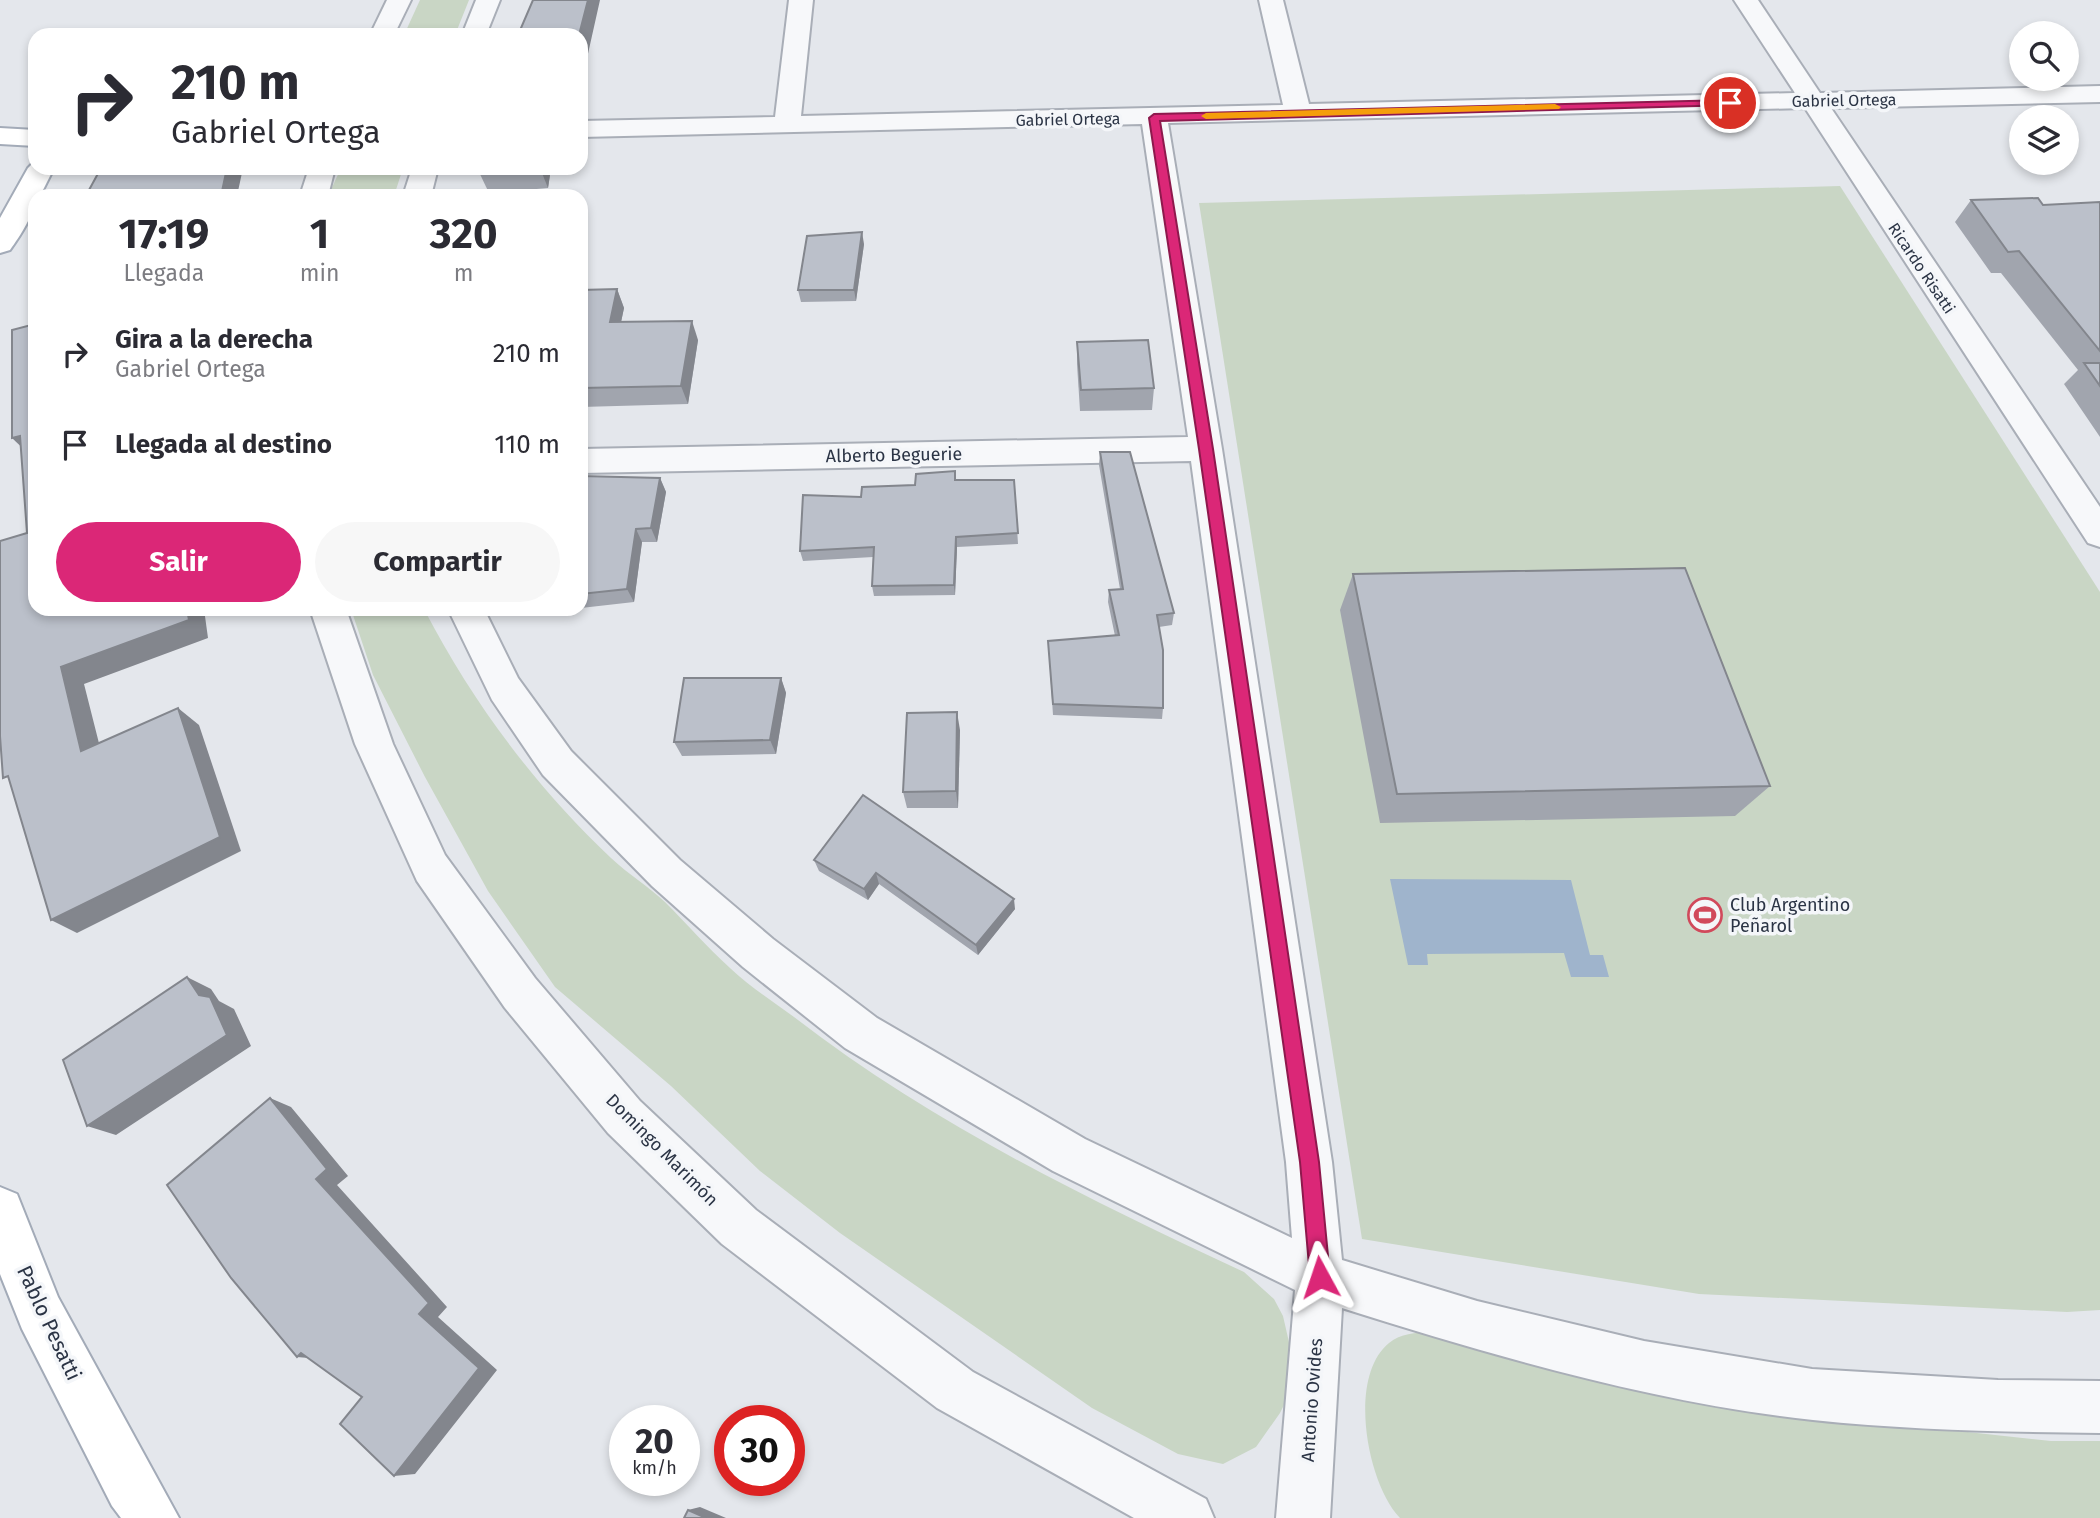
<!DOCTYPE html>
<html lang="es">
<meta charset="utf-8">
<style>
body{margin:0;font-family:"Fira Sans",sans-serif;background:#f7f7f7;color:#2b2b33;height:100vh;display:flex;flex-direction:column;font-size:26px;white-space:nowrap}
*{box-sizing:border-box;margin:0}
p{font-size:23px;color:#7c7c81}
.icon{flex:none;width:38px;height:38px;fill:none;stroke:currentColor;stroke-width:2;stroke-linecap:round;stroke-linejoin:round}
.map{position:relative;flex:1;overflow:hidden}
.sheet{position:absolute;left:28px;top:189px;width:560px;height:427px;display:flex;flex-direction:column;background:#fff;border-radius:21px;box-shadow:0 4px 10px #0003}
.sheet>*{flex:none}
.hud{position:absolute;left:28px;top:28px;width:560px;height:147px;border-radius:21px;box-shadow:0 4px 10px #0003;background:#fff;color:#2b2b33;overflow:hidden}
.fabs{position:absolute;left:2009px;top:21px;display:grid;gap:14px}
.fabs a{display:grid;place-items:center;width:70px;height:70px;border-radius:50%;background:#fff;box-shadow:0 4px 10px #0003;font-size:35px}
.speed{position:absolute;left:609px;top:1405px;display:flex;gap:14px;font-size:35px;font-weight:700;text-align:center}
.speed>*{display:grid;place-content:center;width:91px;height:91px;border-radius:50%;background:#fff;box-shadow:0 4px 10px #0003;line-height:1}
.speed small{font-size:18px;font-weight:400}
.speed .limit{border:10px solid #d22;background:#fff;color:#111}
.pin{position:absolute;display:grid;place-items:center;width:60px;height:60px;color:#fff;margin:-30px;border:4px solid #fff;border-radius:50%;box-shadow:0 2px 7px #0007}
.me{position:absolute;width:77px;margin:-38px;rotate:355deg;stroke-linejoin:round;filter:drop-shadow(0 0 5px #0008)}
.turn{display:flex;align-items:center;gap:24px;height:147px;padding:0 28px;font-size:32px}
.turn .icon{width:91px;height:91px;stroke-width:2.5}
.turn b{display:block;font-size:49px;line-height:60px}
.eta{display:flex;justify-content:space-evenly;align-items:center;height:119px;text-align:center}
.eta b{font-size:42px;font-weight:700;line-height:49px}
.action{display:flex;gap:14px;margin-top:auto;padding:14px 28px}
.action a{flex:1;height:80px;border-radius:42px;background:#db2777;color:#fff;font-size:28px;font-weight:700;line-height:80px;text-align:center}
.action a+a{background:#f7f7f7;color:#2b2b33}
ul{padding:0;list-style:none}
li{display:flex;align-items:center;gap:21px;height:91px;padding:0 28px}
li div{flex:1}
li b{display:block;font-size:26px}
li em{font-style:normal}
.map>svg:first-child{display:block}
.green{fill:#c9d6c5}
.water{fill:#9fb4cc}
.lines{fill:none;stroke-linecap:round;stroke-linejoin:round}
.minor-casing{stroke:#a9aeb7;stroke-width:4}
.major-casing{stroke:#a3abb8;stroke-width:4}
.minor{fill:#f7f8fa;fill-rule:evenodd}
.major{fill:#fff;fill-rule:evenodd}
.wall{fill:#a1a5ae}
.shaded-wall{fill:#83868d}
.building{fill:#bbc0ca;stroke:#83868d;stroke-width:2}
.route{fill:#db2777;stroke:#8e194d;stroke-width:2}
.slow{fill:#f59e0b}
.labels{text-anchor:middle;stroke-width:7;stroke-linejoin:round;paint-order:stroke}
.far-street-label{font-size:16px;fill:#2b3445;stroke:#f4f6f9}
.street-label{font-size:18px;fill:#2b3445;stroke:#f4f6f9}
.poi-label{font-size:18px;fill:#2b3445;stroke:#f4f6f9;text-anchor:start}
.near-street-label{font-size:21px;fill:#2b3445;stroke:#f4f6f9}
</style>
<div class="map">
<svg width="2100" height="1518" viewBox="0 0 2100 1518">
<rect width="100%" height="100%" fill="#e4e7ec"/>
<!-- green -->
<g class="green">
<polygon points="420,0 469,0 455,35 404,35"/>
<polygon points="341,168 403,168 394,196 328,196"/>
<polygon points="1840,186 2100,592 2100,1310 2067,1312 1699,1294 1362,1239 1199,203"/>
<path d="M351,609H424C473,703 534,785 611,858C628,874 648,886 665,902C687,924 707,947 730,968C749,986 772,1001 794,1017C931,1123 1087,1199 1244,1272L1274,1299L1283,1316L1291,1351L1293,1387L1280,1413L1256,1447L1223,1464L1178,1454L1092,1408L840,1233L760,1171L671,1086L555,987L488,891L425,777L373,675Z"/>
<path d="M1430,1332L1885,1423L2051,1441H2100V1518H1400C1367,1484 1347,1377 1389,1343C1401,1333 1415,1333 1430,1332Z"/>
</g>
<!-- water -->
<polygon class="water" points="1390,879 1571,880 1590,955 1603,955 1609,977 1571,977 1564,953 1427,954 1428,965 1408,965"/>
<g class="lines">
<!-- minor casing -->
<g class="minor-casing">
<g id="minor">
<polygon points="387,0 411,0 394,35 370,35"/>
<polygon points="476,0 500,0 486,35 462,35"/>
<path d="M789,0H813L801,116L1283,105L1259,0H1283L1309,104L1795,93L1734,0H1758L1820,93L2100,86V102L1831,108L2100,507V547L2088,543L1805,108L1168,123L1222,449L1332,1162L1342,1260L1477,1301L1644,1341L1812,1369L1998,1380L2100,1381V1433C2005,1432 1908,1430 1813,1420C1655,1403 1494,1356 1342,1308L1330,1518H1276L1295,1290L1053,1171L845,1048L743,967L652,886L543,775L492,700L448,609H484L518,678L571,751L680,860L773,939L877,1018L1085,1139L1292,1238L1286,1162L1191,461L581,473V449L1188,437L1142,124L581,137V121L775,117Z"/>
<polygon points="309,168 335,168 328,196 300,196"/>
<polygon points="412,168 438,168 431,196 403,196"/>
<polygon points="310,609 346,609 393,744 445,855 535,978 640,1101 756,1210 973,1372 1206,1499 1214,1518 1134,1518 937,1408 722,1244 608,1133 505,1008 417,881 355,744"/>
</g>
</g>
<!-- major casing -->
<g class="major-casing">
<g id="major">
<polygon points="0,128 35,130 35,146 0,144"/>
<path d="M35,161V168H54L40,196H35C35,214 20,236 10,250L0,253V218L28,168Z"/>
<polygon points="0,1187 17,1194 58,1297 179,1518 121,1518 112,1506 22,1329 0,1274"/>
</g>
</g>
<!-- minor -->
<use href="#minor" class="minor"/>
<!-- major -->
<use href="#major" class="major"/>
</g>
<!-- wall -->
<g class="wall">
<polygon points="479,168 551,168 548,188 489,193 478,170"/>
<polygon points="1971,200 2043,205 2100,202 2100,437 2064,384 2078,370 2001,273 1991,273 1955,222"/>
<polygon points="864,244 856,301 801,302 798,290"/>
<polygon points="617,289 624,308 621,322 698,340 688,404 581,407 581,290"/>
<polygon points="1077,342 1154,388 1152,410 1080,411 1077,364"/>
<polygon points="1100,452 1174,613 1172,625 1159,627 1163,708 1162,719 1053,715 1048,641 1115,636 1108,602 1109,590 1120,589 1099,465"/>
<polygon points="581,476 660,478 666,492 657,542 642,542 634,602 581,608"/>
<polygon points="956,480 1014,480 1018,544 957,547 955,595 874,596 872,586 873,557 803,561 800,551 861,497 915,485"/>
<polygon points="1353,574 1770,786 1735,816 1380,823 1340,610"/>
<polygon points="547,609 573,609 549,612"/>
<polygon points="781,678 786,693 776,754 682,756 674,742"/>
<polygon points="960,730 958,808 907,808 903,792"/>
<polygon points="863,795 1015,909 978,955 879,884 868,900 819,871 814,860"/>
</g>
<!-- shaded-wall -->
<g class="shaded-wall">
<polygon points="588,0 600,0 581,85 581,35 579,35"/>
<polygon points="227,168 243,168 237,196 221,196"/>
<polygon points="540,168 551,168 548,188"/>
<polygon points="862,232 864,244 856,301 854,290"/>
<polygon points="617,289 624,308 617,341 610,322"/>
<polygon points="692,321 698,340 688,404 681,386"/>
<polygon points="20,436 33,458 12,438"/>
<polygon points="660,478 666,492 657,542 651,528"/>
<polygon points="636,529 642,542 634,602 627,589"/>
<polygon points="956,537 957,547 955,595 954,585"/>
<polygon points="187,609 204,609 208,638 84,684 105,767 81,751 61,667"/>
<polygon points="781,678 786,693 776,754 770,740"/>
<polygon points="178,708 199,725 241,851 77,933 51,920"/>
<polygon points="957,712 960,730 958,808 956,791"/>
<polygon points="876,873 879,884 868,900 864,889"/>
<polygon points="1014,899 1015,909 978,955 976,945"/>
<polygon points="187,977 211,989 219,1001 234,1009 251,1046 116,1135 87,1126"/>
<polygon points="270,1098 291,1107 348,1176 337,1185 447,1307 438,1317 497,1370 415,1474 394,1476 419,1314 316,1179"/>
<polygon points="301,1353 320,1359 297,1357"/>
<polygon points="700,1507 726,1518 706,1518 688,1510"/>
</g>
<!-- building -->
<g class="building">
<polygon points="533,0 588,0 579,35 518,35"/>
<polygon points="101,168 227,168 221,196 79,196 82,191 89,190"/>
<polygon points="479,168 507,168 478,170"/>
<polygon points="2038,198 2043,205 2100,202 2100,351 2019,251 2008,252 1971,200"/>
<polygon points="862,232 854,290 798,290 807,236"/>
<polygon points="617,289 610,322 692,321 681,386 581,388 581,290"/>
<polygon points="35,324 35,609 187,609 189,620 61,667 81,751 178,708 220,837 51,920 8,776 3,778 0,736 0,541 27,533 20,436 12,438 12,330"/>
<polygon points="1148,340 1154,388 1081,390 1077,342"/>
<polygon points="2084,363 2100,363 2100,386"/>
<polygon points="1100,452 1130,452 1174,613 1157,615 1163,650 1163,708 1053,704 1048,641 1119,635 1109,590 1123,589"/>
<polygon points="955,471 955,480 1014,480 1018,533 956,537 954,585 872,586 874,547 800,551 803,495 861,497 862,487 915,485 916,474"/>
<polygon points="581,476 660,478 651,528 636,529 627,589 581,594"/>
<polygon points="1685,568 1770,786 1397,794 1353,574"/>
<polygon points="684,678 781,678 770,740 674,742"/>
<polygon points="957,712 956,791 903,792 907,713"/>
<polygon points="863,795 1014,899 976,945 876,873 864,889 814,860"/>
<polygon points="187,977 199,995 210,997 227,1035 87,1126 63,1060"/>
<polygon points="270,1098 327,1169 316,1179 429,1303 419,1314 479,1368 394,1476 340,1424 362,1397 301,1353 297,1357 231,1278 167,1185"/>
<polygon points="688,1510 706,1518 684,1518"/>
</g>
<!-- route -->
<polygon class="route" points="1730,100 1734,100 1734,105 1160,121 1213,449 1319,1162 1330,1277 1327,1284 1320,1287 1313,1284 1310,1277 1300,1162 1199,449 1149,118 1154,114"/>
<!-- slow -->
<polygon class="slow" points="1555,104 1561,107 1559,109 1206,119 1201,116 1206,113"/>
<!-- icons -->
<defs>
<g id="stadium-ring" transform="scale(1.75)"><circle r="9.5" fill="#f4f6f9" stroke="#d1495b" stroke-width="1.5"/><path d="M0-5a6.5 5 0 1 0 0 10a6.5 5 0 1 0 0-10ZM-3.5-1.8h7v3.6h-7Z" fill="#d1495b"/></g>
</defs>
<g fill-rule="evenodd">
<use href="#stadium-ring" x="1705" y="915"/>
</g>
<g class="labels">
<!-- far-street labels -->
<g class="far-street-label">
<text transform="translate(1844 100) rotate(-1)" y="6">Gabriel Ortega</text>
<text transform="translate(1068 119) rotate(-1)" y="6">Gabriel Ortega</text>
<text transform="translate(1922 268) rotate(56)" y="6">Ricardo Risatti</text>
</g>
<!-- street labels -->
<g class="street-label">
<text transform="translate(894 455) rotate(-1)" y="6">Alberto Beguerie</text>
<text transform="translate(662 1150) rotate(45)" y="6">Domingo Marimón</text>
<text transform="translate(1312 1400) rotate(-86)" y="6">Antonio Ovides</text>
</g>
<!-- poi labels -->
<g class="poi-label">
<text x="1730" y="911">Club Argentino<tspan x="1730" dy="21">Peñarol</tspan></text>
</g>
<!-- near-street labels -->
<g class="near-street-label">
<text transform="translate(49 1323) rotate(65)" y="7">Pablo Pesatti</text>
</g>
</g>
</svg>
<div class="fabs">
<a><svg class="icon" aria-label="search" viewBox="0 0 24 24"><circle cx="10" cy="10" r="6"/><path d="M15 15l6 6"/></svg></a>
<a><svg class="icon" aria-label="layers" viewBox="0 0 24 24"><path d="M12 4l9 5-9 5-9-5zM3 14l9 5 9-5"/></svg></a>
</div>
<div class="speed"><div>20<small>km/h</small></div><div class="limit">30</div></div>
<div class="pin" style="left:1730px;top:103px;background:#d93025"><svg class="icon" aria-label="arrive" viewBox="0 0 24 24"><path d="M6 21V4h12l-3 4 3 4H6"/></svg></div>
<svg class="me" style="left:1320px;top:1277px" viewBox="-20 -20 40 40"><path d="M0-17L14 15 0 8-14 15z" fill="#db2777" stroke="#fff" stroke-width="4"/></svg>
<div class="hud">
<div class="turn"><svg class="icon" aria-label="right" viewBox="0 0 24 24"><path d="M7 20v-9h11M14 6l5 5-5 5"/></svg><div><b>210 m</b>Gabriel Ortega</div></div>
</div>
<section class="sheet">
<div class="eta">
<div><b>17:19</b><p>Llegada</p></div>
<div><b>1</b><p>min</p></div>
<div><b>320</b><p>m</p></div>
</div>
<ul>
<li><svg class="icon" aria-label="right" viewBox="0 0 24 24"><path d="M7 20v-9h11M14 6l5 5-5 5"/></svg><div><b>Gira a la derecha</b><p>Gabriel Ortega</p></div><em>210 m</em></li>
<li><svg class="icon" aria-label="arrive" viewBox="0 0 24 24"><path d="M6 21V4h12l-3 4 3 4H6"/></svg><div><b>Llegada al destino</b></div><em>110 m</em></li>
</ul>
<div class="action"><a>Salir</a><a>Compartir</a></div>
</section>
</div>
